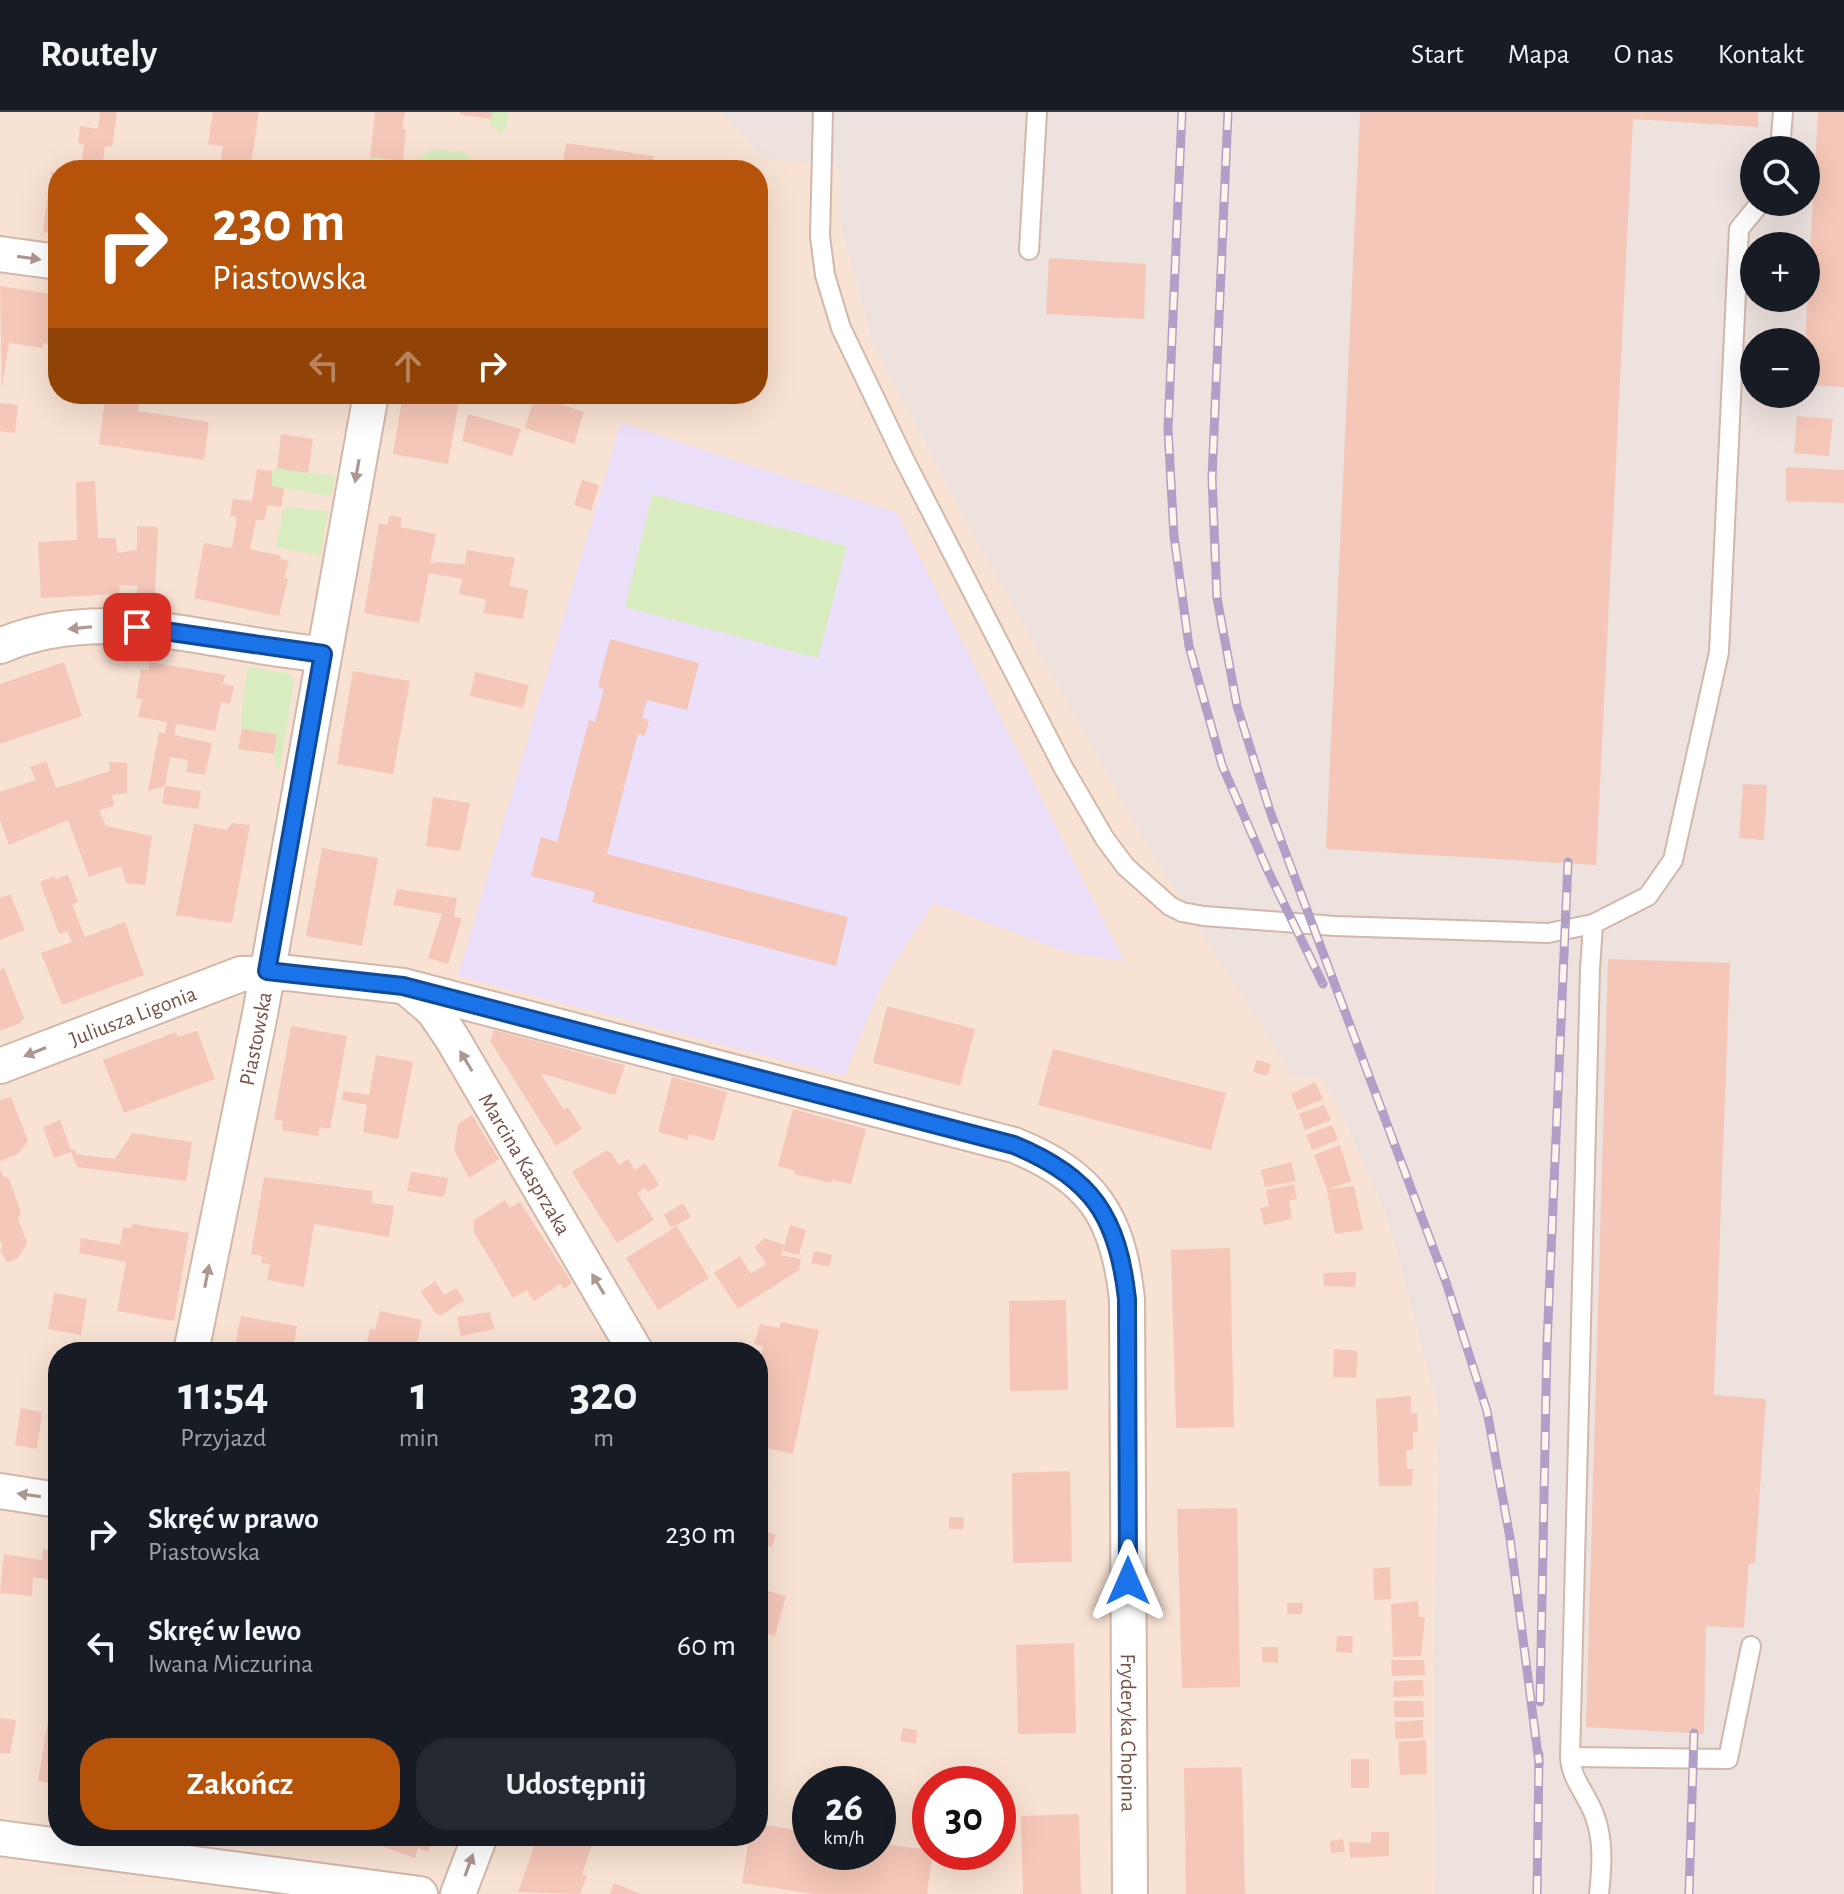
<!DOCTYPE html>
<html lang="pl">
<meta charset="utf-8">
<style>
body{margin:0;font-family:"Alegreya Sans",sans-serif;background:#242831;color:#f1f3f6;height:100vh;display:flex;flex-direction:column;font-size:30px;white-space:nowrap}
*{box-sizing:border-box;margin:0}
p{font-size:26px;color:#9ea1a6}
.icon{flex:none;width:44px;height:44px;fill:none;stroke:currentColor;stroke-width:2;stroke-linecap:round;stroke-linejoin:round}
.map{position:relative;flex:1;overflow:hidden}
.drawer{position:absolute;left:48px;top:1230px;width:720px;height:504px;display:flex;flex-direction:column;background:#171b24;border-radius:32px;box-shadow:0 8px 32px #0002}
.drawer>*{flex:none}
.guide{position:absolute;left:48px;top:48px;width:720px;height:244px;border-radius:32px;box-shadow:0 8px 32px #0002;background:#b45309;color:#fff;overflow:hidden}
.fabs{position:absolute;left:1740px;top:24px;display:grid;gap:16px}
.fabs a{display:grid;place-items:center;width:80px;height:80px;border-radius:50%;background:#171b24;box-shadow:0 8px 32px #0002;font-size:40px}
.speed{position:absolute;left:792px;top:1654px;display:flex;gap:16px;font-size:40px;font-weight:700;text-align:center}
.speed>*{display:grid;place-content:center;width:104px;height:104px;border-radius:50%;background:#171b24;box-shadow:0 8px 32px #0002;line-height:1}
.speed small{font-size:20px;font-weight:400}
.speed .limit{border:12px solid #d22;background:#fff;color:#111}
.pin{position:absolute;display:grid;place-items:center;width:68px;height:68px;color:#fff;margin:-34px;border-radius:16px;box-shadow:0 4px 12px #0006}
.me{position:absolute;width:88px;margin:-44px;rotate:0deg;stroke-linejoin:round;filter:drop-shadow(0 0 6px #0008)}
.turn{display:flex;align-items:center;gap:28px;height:168px;padding:0 32px;font-size:36px}
.turn .icon{width:104px;height:104px;stroke-width:2.5}
.turn b{display:block;font-size:56px;line-height:68px}
.lanes{display:flex;align-items:center;height:76px;padding:0 32px;background:#0003;justify-content:center;gap:40px;direction:ltr}
.lanes .off{opacity:.35}
.eta{display:flex;justify-content:space-evenly;align-items:center;height:136px;text-align:center}
.eta b{font-size:48px;font-weight:700;line-height:56px}
.action{display:flex;gap:16px;margin-top:auto;padding:16px 32px}
.action a{flex:1;height:92px;border-radius:32px;background:#b45309;color:#fff;font-size:32px;font-weight:700;line-height:92px;text-align:center}
.action a+a{background:#242831;color:#f1f3f6}
ul{padding:0;list-style:none}
li{display:flex;align-items:center;gap:24px;height:112px;padding:0 32px}
li div{flex:1}
li b{display:block;font-size:30px}
li em{font-style:normal}
header{display:flex;align-items:center;gap:48px;box-sizing:border-box;height:112px;padding:0 40px;background:#171b24;border-bottom:2px solid #363941}
header strong{font-size:38px}
nav{display:flex;gap:44px;margin-inline-start:auto;font-size:28px}
.map>svg:first-child{display:block}
.residential{fill:#f8e2d3;fill-rule:evenodd}
.industrial{fill:#ede2de;fill-rule:evenodd}
.education{fill:#ecdffa}
.green{fill:#d9ecc0}
.building{fill:#f5c7b8}
.lines{fill:none;stroke-linecap:round;stroke-linejoin:round}
.service-casing{stroke:#d2b7ab;stroke-width:22}
.minor-casing{stroke:#d2b7ab;stroke-width:38}
.service{stroke:#fff;stroke-width:18}
.minor{stroke:#fff;stroke-width:34}
.rail-casing{stroke:#b0a0c8;stroke-width:9}
.rail{stroke:#fff4ea;stroke-width:6;stroke-dasharray:18;stroke-linecap:butt}
.oneway{fill:#ad9791}
.route-casing{stroke:#114b97;stroke-width:20}
.route{stroke:#1a73e8;stroke-width:14}
.labels{text-anchor:middle;stroke-width:8;stroke-linejoin:round;paint-order:stroke}
.street-label{font-size:22px;fill:#775147;stroke:#fff4ea}
</style>
<header>
<strong>Routely</strong>
<nav><a>Start</a><a>Mapa</a><a>O nas</a><a>Kontakt</a></nav>
</header>
<div class="map">
<svg width="1844" height="1782" viewBox="0 0 1844 1782">
<rect width="100%" height="100%" fill="#feefe3"/>
<!-- residential -->
<path class="residential" d="M0,0H721L762,46L837,53L840,112L873,233L969,415L1300,966L1320,963L1336,989L1388,1108L1439,1301L1433,1546L1435,1782H0ZM58,58H758V282H58ZM58,1240H758V1724H58ZM810,1672H878V1740H810ZM930,1672H998V1740H930Z"/>
<!-- industrial -->
<path class="industrial" d="M721,0H1844V1782H1435L1433,1546L1439,1301L1388,1108L1336,989L1320,964L1300,966L1291,961L1152,742L969,415L873,233L840,112L837,53L762,46ZM1754,38H1806V90H1754ZM1754,134H1806V186H1754ZM1754,230H1806V282H1754Z"/>
<!-- education -->
<polygon class="education" points="621,311 897,401 1124,849 1068,840 933,791 883,869 844,964 458,864"/>
<!-- green -->
<g class="green">
<polygon points="492,0 510,0 505,17 498,22 496,14 493,16 490,12"/>
<polygon points="434,37 464,40 482,58 409,58 410,51"/>
<polygon points="370,45 403,49 402,58 369,58"/>
<polygon points="277,356 335,364 331,384 272,374 272,359"/>
<polygon points="652,382 847,434 818,546 625,495"/>
<polygon points="287,395 328,399 320,444 276,435 283,399"/>
<polygon points="248,555 289,561 294,568 280,657 276,655 274,642 277,623 242,617 241,603"/>
</g>
<!-- building -->
<g class="building">
<polygon points="100,0 117,0 112,35 105,34 103,52 94,51 93,58 80,58 84,33 78,31 80,14 98,17"/>
<polygon points="213,0 259,0 250,58 219,58 223,34 208,32"/>
<polygon points="375,0 405,0 402,17 406,17 403,49 370,45"/>
<polygon points="459,0 492,0 491,7 462,3"/>
<polygon points="1360,0 1758,0 1758,15 1633,7 1596,753 1326,737"/>
<polygon points="1818,0 1844,0 1844,275 1806,273 1805,230"/>
<polygon points="566,31 654,44 652,58 562,58"/>
<polygon points="51,60 58,61 58,122 43,120"/>
<polygon points="1049,146 1146,152 1144,207 1046,202"/>
<polygon points="0,174 51,182 50,191 58,192 58,233 43,231 43,236 9,231 2,275"/>
<polygon points="124,282 140,284 138,299 209,310 204,348 99,332 105,288 123,290"/>
<polygon points="403,282 460,282 448,352 393,342"/>
<polygon points="535,284 584,300 574,332 525,316"/>
<polygon points="0,291 18,293 15,321 0,319"/>
<polygon points="468,302 521,317 512,344 462,329"/>
<polygon points="1797,304 1833,307 1829,344 1794,341"/>
<polygon points="281,322 313,327 308,361 277,356"/>
<polygon points="1786,355 1844,358 1844,391 1786,389"/>
<polygon points="257,357 272,359 272,374 284,376 281,395 268,393 264,408 256,408 250,437 281,444 280,447 289,449 284,466 288,467 279,504 194,486 204,431 232,436 237,405 230,404 233,387 252,389"/>
<polygon points="582,368 599,373 591,399 574,393"/>
<polygon points="95,369 98,426 116,426 117,441 137,438 137,414 158,415 155,482 137,481 137,474 120,473 119,482 41,486 38,430 77,428 76,370"/>
<polygon points="390,403 402,406 400,415 436,422 430,452 436,450 465,452 467,438 515,446 509,474 528,478 523,507 483,501 486,487 459,482 462,467 429,461 419,511 364,501 379,411 387,413"/>
<polygon points="610,527 699,551 687,598 647,588 642,606 649,608 645,624 638,622 607,742 848,805 836,854 592,790 595,780 531,764 541,725 557,730 589,608 595,610 604,577 598,575"/>
<polygon points="64,550 82,604 0,632 0,572"/>
<polygon points="150,550 225,563 223,572 234,574 230,592 221,590 215,619 176,612 174,623 212,631 205,663 186,660 188,648 170,645 165,674 148,679 159,620 165,621 167,610 138,605 142,587 136,586 141,557 148,558"/>
<polygon points="353,559 410,569 393,662 337,652"/>
<polygon points="475,560 529,573 523,596 470,584"/>
<polygon points="242,617 277,622 274,642 238,637"/>
<polygon points="46,649 56,676 110,659 109,650 127,651 127,681 112,683 114,694 99,698 106,714 152,724 145,773 126,771 121,754 89,765 68,708 9,733 0,708 0,680 36,668 30,655"/>
<polygon points="1743,672 1767,673 1764,728 1739,726"/>
<polygon points="165,674 201,679 198,697 162,692"/>
<polygon points="433,685 470,691 460,739 426,734"/>
<polygon points="232,711 250,713 232,811 176,803 194,712 227,718"/>
<polygon points="322,736 378,746 362,834 306,824"/>
<polygon points="68,762 78,790 72,792 85,825 125,810 144,863 62,893 41,841 72,830 67,819 59,822 40,770 54,764 56,768"/>
<polygon points="397,777 457,786 454,805 462,806 448,852 428,846 442,802 393,793"/>
<polygon points="10,782 25,818 0,828 0,786"/>
<polygon points="1608,847 1730,851 1714,1283 1766,1287 1755,1451 1749,1451 1744,1516 1706,1514 1704,1622 1586,1615"/>
<polygon points="4,856 24,906 20,911 0,919 0,858"/>
<polygon points="887,894 975,917 960,974 873,951"/>
<polygon points="291,914 347,924 330,1017 320,1015 318,1024 282,1018 283,1009 274,1007"/>
<polygon points="494,918 625,953 615,983 540,961 564,998 568,995 582,1017 556,1034 490,929"/>
<polygon points="197,919 215,967 124,1001 103,948 176,920 178,925"/>
<polygon points="1053,937 1226,981 1211,1038 1038,993"/>
<polygon points="376,943 413,950 398,1027 363,1020 367,993 342,988 343,979 369,983"/>
<polygon points="1257,948 1271,952 1267,964 1253,960"/>
<polygon points="672,965 727,980 714,1029 689,1022 688,1028 658,1020"/>
<polygon points="1315,970 1323,987 1297,998 1291,982"/>
<polygon points="11,985 28,1029 18,1042 0,1049 0,988"/>
<polygon points="1324,993 1331,1008 1305,1018 1299,1002"/>
<polygon points="793,997 866,1017 851,1072 832,1068 831,1071 795,1062 795,1059 778,1054"/>
<polygon points="472,1003 499,1047 469,1066 454,1038 458,1012"/>
<polygon points="60,1008 71,1038 76,1038 75,1042 115,1047 132,1021 192,1030 186,1069 77,1055 71,1040 54,1046 43,1015"/>
<polygon points="1332,1013 1338,1028 1312,1038 1306,1023"/>
<polygon points="1340,1033 1351,1069 1327,1078 1354,1074 1363,1118 1335,1122 1327,1078 1314,1043"/>
<polygon points="605,1039 611,1040 619,1053 628,1047 635,1058 645,1051 659,1073 648,1080 645,1076 637,1081 654,1108 617,1131 572,1060"/>
<polygon points="1291,1050 1296,1069 1265,1075 1261,1058"/>
<polygon points="0,1057 3,1064 9,1067 21,1100 18,1107 27,1131 18,1146 7,1151 0,1138 3,1135 0,1128"/>
<polygon points="411,1060 448,1066 445,1082 442,1085 407,1079"/>
<polygon points="264,1065 373,1079 371,1091 394,1094 389,1125 314,1112 304,1175 267,1168 270,1152 261,1151 262,1144 251,1142"/>
<polygon points="1294,1072 1297,1087 1289,1089 1292,1107 1264,1113 1260,1096 1269,1094 1266,1078"/>
<polygon points="505,1088 510,1096 520,1090 572,1171 564,1177 560,1172 534,1189 527,1178 513,1186 474,1120 474,1108"/>
<polygon points="683,1091 691,1105 671,1116 664,1103"/>
<polygon points="133,1112 189,1121 174,1209 117,1199 126,1150 79,1141 81,1126 120,1133 123,1115 132,1116"/>
<polygon points="790,1113 806,1118 799,1143 783,1139"/>
<polygon points="677,1114 709,1166 658,1198 626,1146"/>
<polygon points="764,1126 784,1133 781,1143 801,1147 799,1158 738,1197 714,1161 740,1144 751,1162 766,1152 755,1135"/>
<polygon points="1230,1136 1234,1315 1176,1316 1171,1138"/>
<polygon points="814,1139 832,1143 829,1155 811,1151"/>
<polygon points="1356,1160 1355,1175 1324,1174 1323,1161"/>
<polygon points="435,1169 444,1183 456,1176 464,1188 442,1203 436,1202 421,1180"/>
<polygon points="54,1181 87,1187 81,1223 48,1217"/>
<polygon points="1066,1188 1068,1278 1010,1279 1009,1189"/>
<polygon points="380,1199 422,1208 415,1240 365,1240 370,1217 375,1218"/>
<polygon points="490,1200 494,1217 461,1224 457,1205"/>
<polygon points="241,1204 297,1214 292,1240 234,1240"/>
<polygon points="781,1210 819,1218 793,1342 758,1334 758,1257 763,1234 754,1232 760,1212 779,1216"/>
<polygon points="1334,1237 1358,1239 1356,1266 1333,1265"/>
<polygon points="1411,1284 1411,1301 1417,1301 1418,1320 1413,1320 1413,1338 1406,1338 1407,1357 1413,1357 1412,1374 1379,1374 1376,1287"/>
<polygon points="21,1296 42,1300 37,1337 15,1333"/>
<polygon points="758,1351 769,1369 758,1377"/>
<polygon points="1070,1359 1072,1450 1013,1451 1012,1361"/>
<polygon points="1237,1396 1240,1575 1182,1576 1177,1397"/>
<polygon points="758,1405 765,1407 761,1418 776,1423 772,1435 758,1430"/>
<polygon points="949,1405 964,1405 963,1417 949,1417"/>
<polygon points="43,1437 58,1439 58,1469 33,1465 32,1484 0,1481 4,1442 42,1448"/>
<polygon points="1390,1455 1391,1487 1374,1488 1373,1457"/>
<polygon points="758,1476 786,1484 775,1524 758,1518"/>
<polygon points="1418,1489 1419,1505 1425,1505 1421,1544 1393,1545 1391,1492"/>
<polygon points="1287,1491 1303,1491 1302,1502 1287,1502"/>
<polygon points="1337,1524 1353,1524 1352,1541 1336,1540"/>
<polygon points="1074,1531 1076,1621 1018,1622 1016,1533"/>
<polygon points="1262,1535 1278,1535 1278,1551 1262,1550"/>
<polygon points="758,1539 766,1542 759,1565 758,1565"/>
<polygon points="1391,1548 1424,1548 1425,1563 1392,1564"/>
<polygon points="1423,1568 1424,1584 1393,1585 1394,1569"/>
<polygon points="1394,1589 1423,1589 1424,1605 1394,1605"/>
<polygon points="51,1590 58,1592 58,1672 38,1669"/>
<polygon points="0,1606 16,1608 10,1642 0,1641"/>
<polygon points="1423,1608 1423,1626 1395,1627 1395,1610"/>
<polygon points="903,1616 917,1618 916,1632 900,1629"/>
<polygon points="1426,1628 1427,1662 1400,1663 1398,1630"/>
<rect x="1351" y="1647" width="18" height="29"/>
<polygon points="1242,1655 1245,1782 1186,1782 1184,1656"/>
<polygon points="1079,1702 1081,1782 1023,1782 1021,1704"/>
<polygon points="758,1712 810,1720 810,1740 878,1740 878,1731 930,1738 933,1740 927,1782 814,1782 742,1771 749,1724 758,1724"/>
<polygon points="1371,1720 1389,1720 1389,1744 1350,1746 1349,1730 1371,1731"/>
<polygon points="382,1724 434,1724 428,1740 418,1736 415,1746 378,1733"/>
<polygon points="538,1724 594,1726 582,1762 587,1764 580,1782 518,1780"/>
<polygon points="1343,1727 1345,1740 1331,1741 1330,1729"/>
<polygon points="614,1771 641,1782 610,1782"/>
</g>
<g class="lines">
<!-- service casing -->
<g class="service-casing">
<g id="service">
<polyline points="823,0 820,124 825,163 841,216 904,347 1063,655 1105,727 1126,755 1170,794 1182,800 1204,804 1335,814 1548,821 1593,812 1648,784 1673,748 1719,540 1739,117 1761,90"/>
<polyline points="1780,38 1783,0"/>
<polyline points="1029,138 1037,0"/>
<polyline points="1593,812 1590,857 1570,1645 1728,1647 1751,1534"/>
<path d="M1570,1645C1571,1667 1586,1681 1594,1702C1604,1728 1602,1754 1599,1782"/>
</g>
</g>
<!-- minor casing -->
<g class="minor-casing">
<g id="minor">
<polyline points="0,142 58,150"/>
<path d="M0,534C105,489 216,534 323,542"/>
<path id="s1" d="M408,877L433,898L452,926L636,1240"/>
<path id="s2" d="M0,954L241,862L288,861L403,874L1014,1033C1093,1065 1118,1105 1127,1187L1130,1782"/>
<path id="s3" d="M191,1240L260,902L371,282"/>
<polyline points="0,1379 58,1388"/>
<polyline points="0,1726 420,1782"/>
<polyline points="458,1782 480,1724"/>
</g>
</g>
<!-- service -->
<use href="#service" class="service"/>
<!-- minor -->
<use href="#minor" class="minor"/>
<!-- rail casing -->
<g class="rail-casing">
<g id="rail">
<polyline points="1182,0 1168,317 1174,424 1189,534 1222,653 1267,757 1323,872"/>
<polyline points="1228,0 1212,366 1217,486 1237,594 1270,699 1446,1170 1487,1299 1510,1426 1539,1651"/>
<polyline points="1540,1590 1547,1232 1568,750"/>
<polyline points="1537,1782 1539,1642"/>
<polyline points="1689,1782 1694,1621"/>
</g>
</g>
<!-- rail -->
<use href="#rail" class="rail"/>
</g>
<!-- one-way arrows -->
<defs><path id="oneway-solid" d="M-6-.8H1V-3.2L6.5 0L1 3.2V.8H-6Z" transform="scale(2)"/></defs>
<g class="oneway">
<use href="#oneway-solid" transform="translate(29 146) rotate(8)"/>
<use href="#oneway-solid" transform="translate(357 359) rotate(100)"/>
<use href="#oneway-solid" transform="translate(80 516) rotate(174)"/>
<use href="#oneway-solid" transform="translate(35 940) rotate(158)"/>
<use href="#oneway-solid" transform="translate(466 949) rotate(-121)"/>
<use href="#oneway-solid" transform="translate(207 1164) rotate(-79)"/>
<use href="#oneway-solid" transform="translate(598 1172) rotate(-121)"/>
<use href="#oneway-solid" transform="translate(29 1383) rotate(-172)"/>
<use href="#oneway-solid" transform="translate(469 1753) rotate(-70)"/>
</g>
<g class="lines">
<!-- route casing -->
<g class="route-casing">
<path id="route" d="M137,515L323,542L267,859L403,874L1014,1033C1092,1065 1118,1105 1127,1187L1128,1469"/>
</g>
<!-- route -->
<use href="#route" class="route"/>
</g>
<g class="labels">
<!-- street labels -->
<g class="street-label">
<text dy="8" stroke="none"><textPath href="#s2" startOffset="142">Juliusza Ligonia</textPath></text>
<text dy="8" stroke="none"><textPath href="#s3" startOffset="320">Piastowska</textPath></text>
<text dy="8" stroke="none"><textPath href="#s1" startOffset="212">Marcina Kasprzaka</textPath></text>
<text dy="8" stroke="none"><textPath href="#s2" startOffset="1690">Fryderyka Chopina</textPath></text>
</g>
</g>
</svg>
<div class="fabs">
<a><svg class="icon" aria-label="search" viewBox="0 0 24 24"><circle cx="10" cy="10" r="6"/><path d="M15 15l6 6"/></svg></a>
<a>+</a>
<a>−</a>
</div>
<div class="speed"><div>26<small>km/h</small></div><div class="limit">30</div></div>
<div class="pin" style="left:137px;top:515px;background:#d93025"><svg class="icon" aria-label="arrive" viewBox="0 0 24 24"><path d="M6 21V4h12l-3 4 3 4H6"/></svg></div>
<svg class="me" style="left:1128px;top:1469px" viewBox="-20 -20 40 40"><path d="M0-17L14 15 0 8-14 15z" fill="#1a73e8" stroke="#fff" stroke-width="4"/></svg>
<div class="guide">
<div class="turn"><svg class="icon" aria-label="right" viewBox="0 0 24 24"><path d="M7 20v-9h11M14 6l5 5-5 5"/></svg><div><b>230 m</b>Piastowska</div></div>
<div class="lanes"><svg class="icon off" aria-label="left" viewBox="0 0 24 24"><path d="M17 20v-9H6M10 6l-5 5 5 5"/></svg><svg class="icon off" aria-label="ahead" viewBox="0 0 24 24"><path d="M12 20V5M6 11l6-6 6 6"/></svg><svg class="icon" aria-label="right" viewBox="0 0 24 24"><path d="M7 20v-9h11M14 6l5 5-5 5"/></svg></div>
</div>
<section class="drawer">
<div class="eta">
<div><b>11:54</b><p>Przyjazd</p></div>
<div><b>1</b><p>min</p></div>
<div><b>320</b><p>m</p></div>
</div>
<ul>
<li><svg class="icon" aria-label="right" viewBox="0 0 24 24"><path d="M7 20v-9h11M14 6l5 5-5 5"/></svg><div><b>Skręć w prawo</b><p>Piastowska</p></div><em>230 m</em></li>
<li><svg class="icon" aria-label="left" viewBox="0 0 24 24"><path d="M17 20v-9H6M10 6l-5 5 5 5"/></svg><div><b>Skręć w lewo</b><p>Iwana Miczurina</p></div><em>60 m</em></li>
</ul>
<div class="action"><a>Zakończ</a><a>Udostępnij</a></div>
</section>
</div>
